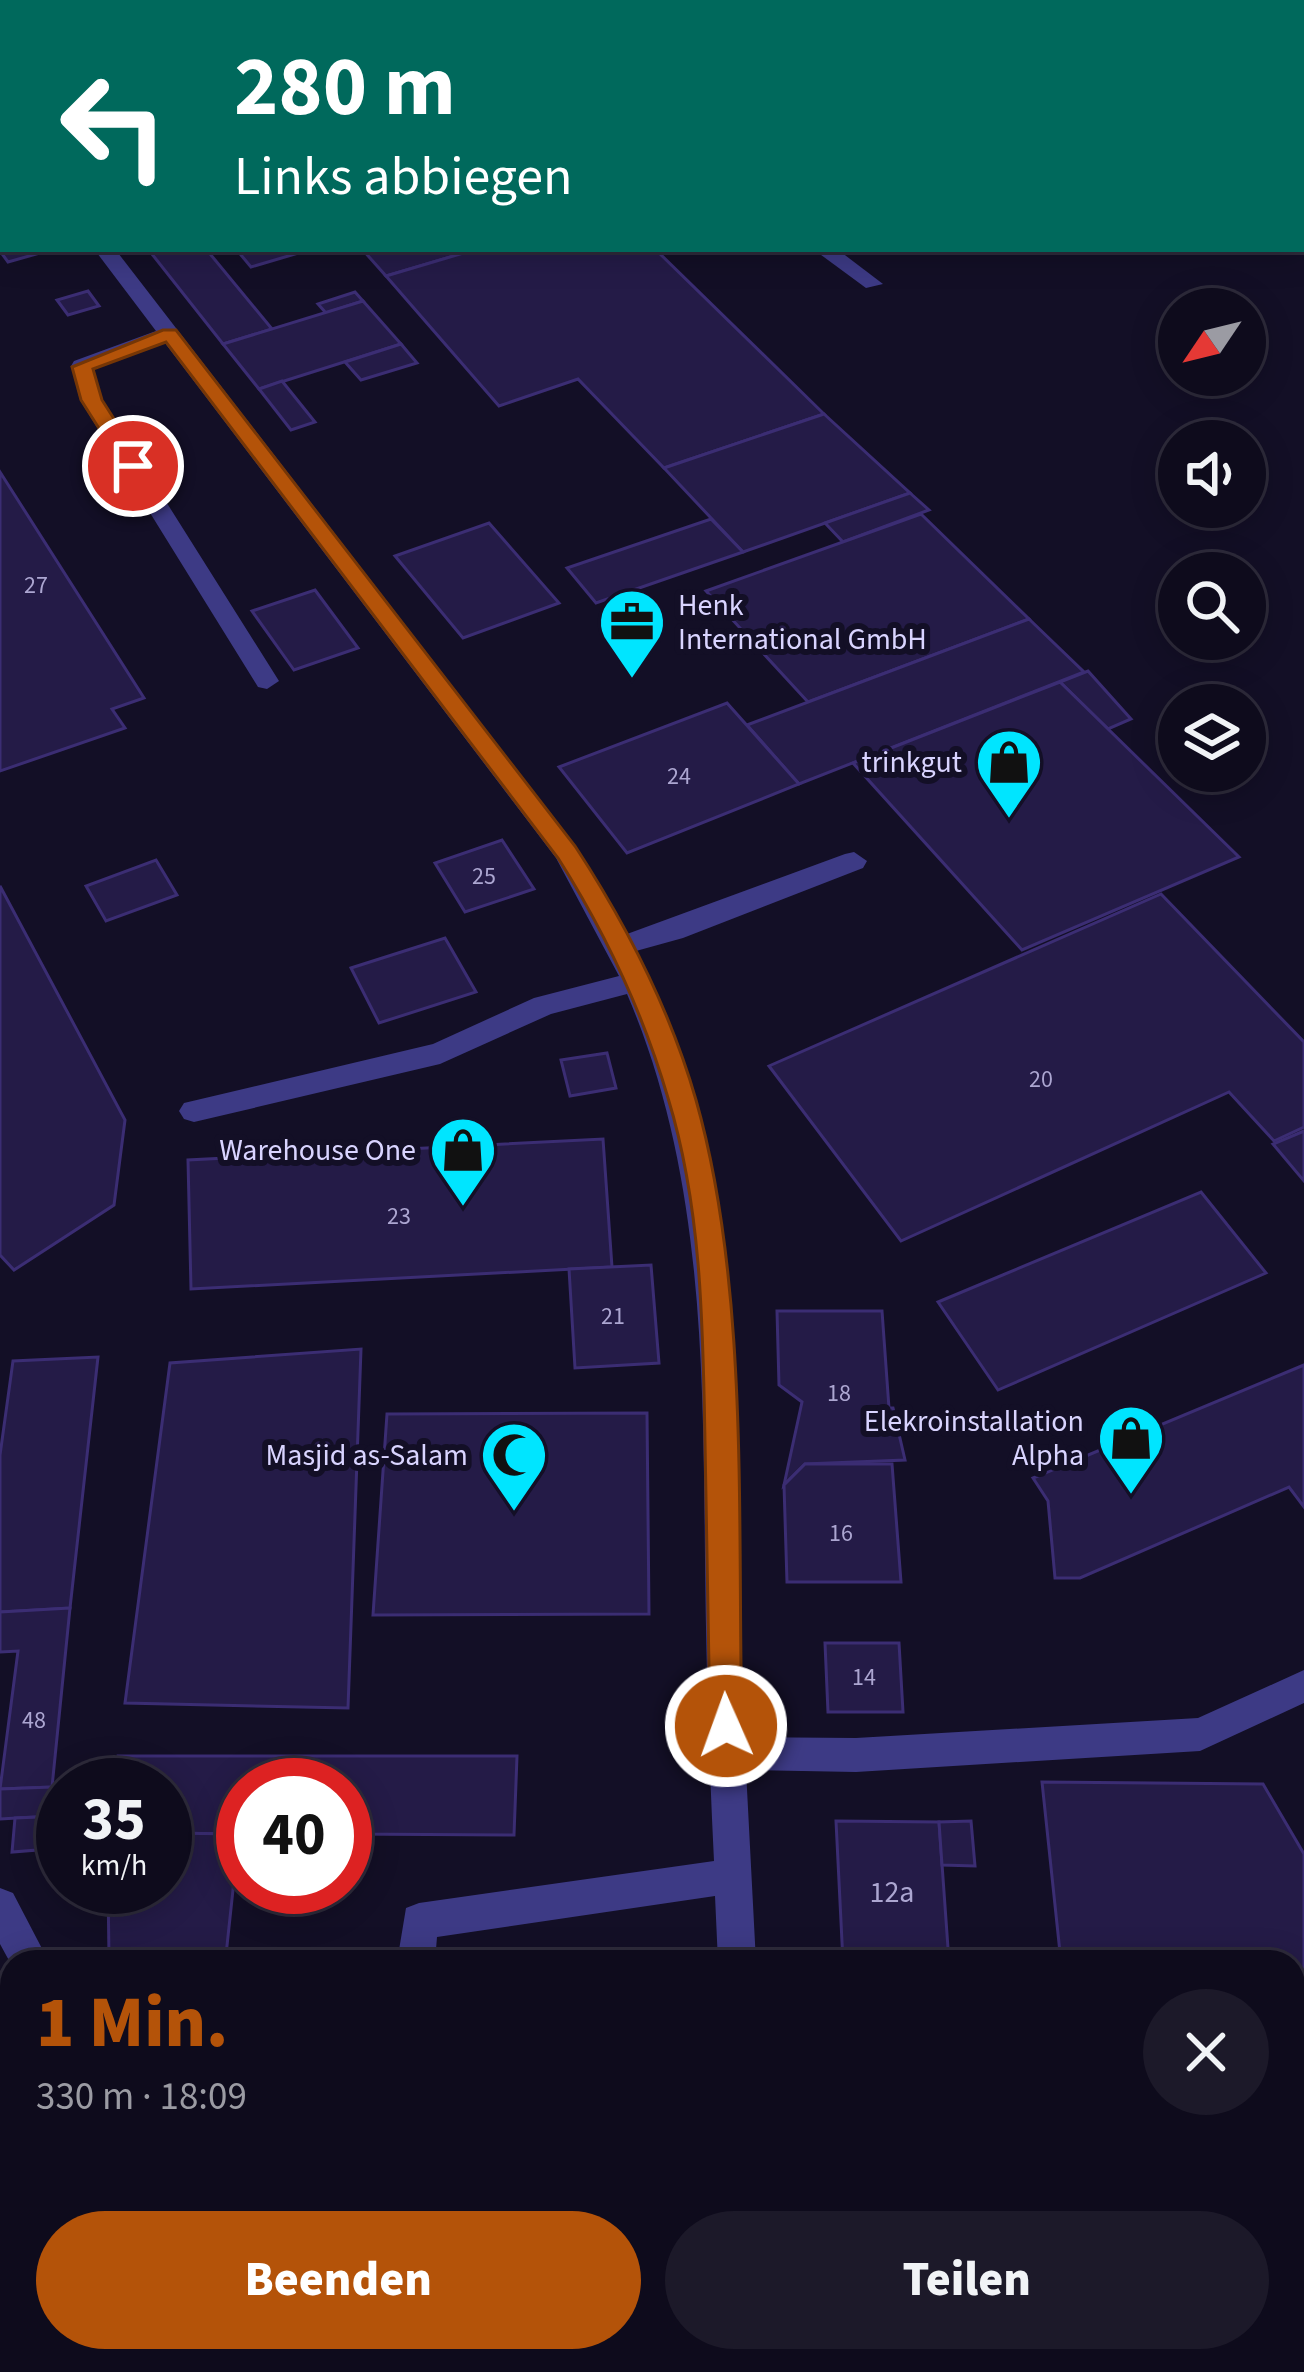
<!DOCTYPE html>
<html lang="de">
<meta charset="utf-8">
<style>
body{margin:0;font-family:"Source Sans 3",sans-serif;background:#1c1929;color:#f1f3f6;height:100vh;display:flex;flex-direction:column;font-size:45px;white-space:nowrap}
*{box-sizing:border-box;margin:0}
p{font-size:39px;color:#9b9ba3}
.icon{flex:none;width:66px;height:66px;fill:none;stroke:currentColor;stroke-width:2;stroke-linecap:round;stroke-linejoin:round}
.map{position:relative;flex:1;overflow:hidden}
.drawer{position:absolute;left:0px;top:1950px;width:1305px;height:423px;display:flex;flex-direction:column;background:#0e0b1c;border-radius:36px 36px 0 0;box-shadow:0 6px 30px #0003,0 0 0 3px #2e2b3b}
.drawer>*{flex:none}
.guide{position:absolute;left:0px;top:0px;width:1305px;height:252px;box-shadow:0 6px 30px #0003,0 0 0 3px #2e2b3b;background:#00695c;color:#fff;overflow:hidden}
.needle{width:78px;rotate:235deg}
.controls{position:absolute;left:1158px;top:288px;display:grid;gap:24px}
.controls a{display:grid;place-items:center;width:108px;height:108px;border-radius:50%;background:#0e0b1c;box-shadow:0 6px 30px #0003,0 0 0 3px #2e2b3b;font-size:60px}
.speed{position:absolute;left:36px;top:1758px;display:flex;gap:24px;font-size:60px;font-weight:700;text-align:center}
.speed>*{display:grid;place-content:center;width:156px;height:156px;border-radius:50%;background:#0e0b1c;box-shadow:0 6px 30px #0003,0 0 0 3px #2e2b3b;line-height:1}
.speed small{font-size:30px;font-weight:400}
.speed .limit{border:18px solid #d22;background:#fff;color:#111}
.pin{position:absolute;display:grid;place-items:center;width:102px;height:102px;color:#fff;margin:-51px;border:6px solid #fff;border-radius:50%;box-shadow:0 3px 12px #0007}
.me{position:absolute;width:132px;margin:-66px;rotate:358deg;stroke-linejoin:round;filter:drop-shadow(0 0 9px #0008)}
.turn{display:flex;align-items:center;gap:42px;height:252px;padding:0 36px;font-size:54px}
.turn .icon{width:156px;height:156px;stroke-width:2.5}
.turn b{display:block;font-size:84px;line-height:102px}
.round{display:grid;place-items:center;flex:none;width:126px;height:126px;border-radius:63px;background:#1c1929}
.summary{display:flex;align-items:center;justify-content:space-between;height:204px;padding:0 36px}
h1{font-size:72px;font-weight:800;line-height:90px;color:#b45309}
.action{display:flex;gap:24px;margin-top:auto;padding:24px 36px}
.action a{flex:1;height:138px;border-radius:72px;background:#b45309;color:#fff;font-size:48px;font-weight:800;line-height:138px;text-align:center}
.action a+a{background:#1c1929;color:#f1f3f6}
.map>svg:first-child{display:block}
.building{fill:#241b47;stroke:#3b2d73;stroke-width:3}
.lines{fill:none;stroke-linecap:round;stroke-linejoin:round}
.path{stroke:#2fb8b0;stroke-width:4.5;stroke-dasharray:4.5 6;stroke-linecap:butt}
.minor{fill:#3d3a85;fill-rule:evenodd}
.major{fill:#c25bff;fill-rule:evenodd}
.highway{fill:#ff4fa3;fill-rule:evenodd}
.route{fill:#b45309;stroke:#753606;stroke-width:3}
.labels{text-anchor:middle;stroke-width:12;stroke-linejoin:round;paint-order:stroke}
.number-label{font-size:24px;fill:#aca6d1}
.poi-label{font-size:30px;fill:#d9d4ff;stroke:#130f26;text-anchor:end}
.near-number-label{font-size:30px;fill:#aca6d1}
</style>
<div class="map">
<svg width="1304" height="2372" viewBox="0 0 1304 2372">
<rect width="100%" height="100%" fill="#130f26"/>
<!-- building -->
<g class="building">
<polygon points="138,0 316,0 305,3"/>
<polygon points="635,0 918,0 922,3 638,3"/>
<polygon points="3,235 3,249 54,249 8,262 0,251"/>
<polygon points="148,249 206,249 272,329 223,344"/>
<polygon points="236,249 312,249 251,267"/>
<polygon points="362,249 477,249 386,276"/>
<polygon points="477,249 655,249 824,414 664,468 578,379 499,406 386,276"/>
<polygon points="88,291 99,306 68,315 57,300"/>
<polygon points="355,292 363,301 326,313 318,304"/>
<polygon points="363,301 401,344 259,389 223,344"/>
<polygon points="401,344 417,363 361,380 345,362"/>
<polygon points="282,381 315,422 291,430 259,389"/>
<polygon points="824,414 910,493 743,552 664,468"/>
<polygon points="0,472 144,698 112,709 125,728 0,771"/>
<polygon points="910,493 929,510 843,542 825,523"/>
<polygon points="921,514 1029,619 808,702 706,591"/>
<polygon points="711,519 743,552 596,603 567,568"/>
<polygon points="489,523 559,603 463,638 395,556"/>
<polygon points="315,590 358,648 294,670 252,611"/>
<polygon points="1029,619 1084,672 799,784 747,725"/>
<polygon points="1088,671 1131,719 1108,729 1060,682"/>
<polygon points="1060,682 1239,857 1022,950 853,763"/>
<polygon points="727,703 799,784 627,853 559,767"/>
<polygon points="502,840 534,889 465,912 435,863"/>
<polygon points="156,860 177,895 106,921 86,886"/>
<polygon points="0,886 125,1120 114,1205 14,1270 0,1255"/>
<polygon points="1161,894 1304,1042 1304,1127 1274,1141 1229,1092 901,1241 769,1066"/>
<polygon points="445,938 476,992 379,1023 351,968"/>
<polygon points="607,1053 616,1088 570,1096 561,1060"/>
<polygon points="1304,1131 1304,1181 1273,1144"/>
<polygon points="603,1139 612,1267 191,1289 188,1160"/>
<polygon points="1201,1192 1266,1273 998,1390 938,1302"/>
<polygon points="651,1265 659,1363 575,1368 569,1269"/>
<polygon points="777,1311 882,1311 889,1408 893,1408 905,1460 805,1464 784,1485 802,1402 779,1385"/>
<polygon points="361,1349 348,1708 125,1703 170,1363"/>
<polygon points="98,1357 70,1608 0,1612 0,1455 13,1361"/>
<polygon points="1304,1365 1304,1507 1289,1487 1080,1578 1055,1578 1048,1501 1033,1478"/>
<polygon points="647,1413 649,1614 373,1615 387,1414"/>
<polygon points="805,1464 892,1464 901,1582 787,1582 784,1485"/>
<polygon points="70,1608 52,1787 0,1789 18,1651 0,1652 0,1612"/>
<polygon points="825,1643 899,1643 903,1712 828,1712"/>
<polygon points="118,1756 517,1756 514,1835 345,1834 345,1785 243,1785 243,1834 165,1833 165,1785 114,1785"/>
<polygon points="1042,1782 1263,1784 1304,1854 1304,1982 1293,1987 1293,1962 1061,1962"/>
<polygon points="52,1787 50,1816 0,1819 0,1789"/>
<polygon points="40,1817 37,1850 12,1852 15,1818"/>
<polygon points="836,1821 939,1822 949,1962 843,1962"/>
<polygon points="971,1821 975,1866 942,1865 939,1822"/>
<polygon points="165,1833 239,1834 226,1955 109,1956 108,1887 165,1887"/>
<polygon points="226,1955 226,1962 109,1962 109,1956"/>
<polygon points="1304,1982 1304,2221 1293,2201 1293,1987"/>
<polygon points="1304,2235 1304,2372 1175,2372 1170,2361 1293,2361 1293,2240"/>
<polygon points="273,2361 419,2361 420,2363 409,2372 279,2372"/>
<polygon points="989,2361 1170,2361 1175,2372 994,2372"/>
</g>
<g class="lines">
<!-- path -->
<polyline class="path" points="1013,0 1017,3"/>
<!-- minor -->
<g class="minor">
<polygon points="68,0 86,0 88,3 70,3"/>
<polygon points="540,0 560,0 562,3 542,3"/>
<polygon points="610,0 630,0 632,3 612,3"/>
<polygon points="0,11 3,11 3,26 0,25"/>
<polygon points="0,111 3,112 3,126 0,125"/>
<path d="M94,249H115L575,845L627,934L845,854L854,852L867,861L863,868L683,938L636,951C659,1003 684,1060 699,1119C749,1319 736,1532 744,1737L856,1738L1198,1718L1304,1670V1703L1200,1751L856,1772L746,1770L756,1962H718L715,1896L437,1937L435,1962H397L406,1908L419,1903L714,1861C709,1761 706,1660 705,1560C703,1369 704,1173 627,994L551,1014L440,1064L194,1122L184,1119L179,1111L184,1103L433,1044L534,998L619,976L556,858L165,343L94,369L102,400L279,681L267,689L258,687L80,400L71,366L74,361L156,331Z"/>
<polygon points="813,249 837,249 883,284 866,288"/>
<polygon points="0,1888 13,1893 49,1962 12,1962 12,1966 0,1944"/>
<polygon points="221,2361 263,2361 268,2372 226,2372"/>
</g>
<!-- major -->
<polygon class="major" points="744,2361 787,2361 792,2372 749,2372"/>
<!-- highway -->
<g class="highway">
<polygon points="1133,0 1158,0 1160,3 1135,3"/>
<polygon points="1203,0 1228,0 1230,3 1205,3"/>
<polygon points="1302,51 1304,52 1304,66 1302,65"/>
<polygon points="1302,102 1304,103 1304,117 1302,116"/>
</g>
</g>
<!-- route -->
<path class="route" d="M163,330H176L575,846C626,924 670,1009 696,1100C750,1290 737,1528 742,1726L737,1737L726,1741L715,1737L710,1726C708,1632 707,1537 705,1443C703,1328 702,1209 668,1098C643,1013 605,932 558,858L166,342L93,369L102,400L144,466L126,471L81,400L72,367Z"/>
<!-- icons -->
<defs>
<g id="office-pin" transform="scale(3.45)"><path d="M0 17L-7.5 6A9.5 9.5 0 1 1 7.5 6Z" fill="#00e5ff" stroke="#130f26"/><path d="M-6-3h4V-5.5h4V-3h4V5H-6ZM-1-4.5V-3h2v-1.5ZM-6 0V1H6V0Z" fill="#111"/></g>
<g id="shop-pin" transform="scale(3.45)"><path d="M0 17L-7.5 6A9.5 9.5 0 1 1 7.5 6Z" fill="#00e5ff" stroke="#130f26"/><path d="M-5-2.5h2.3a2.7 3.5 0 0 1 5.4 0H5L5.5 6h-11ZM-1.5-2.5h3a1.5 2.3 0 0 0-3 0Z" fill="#111"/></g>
<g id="mosque-pin" transform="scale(3.45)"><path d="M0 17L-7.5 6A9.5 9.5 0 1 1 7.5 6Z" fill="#00e5ff" stroke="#130f26"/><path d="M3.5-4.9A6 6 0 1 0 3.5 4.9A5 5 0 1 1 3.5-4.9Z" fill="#111"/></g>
</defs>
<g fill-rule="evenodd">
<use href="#office-pin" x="632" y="622"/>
<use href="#shop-pin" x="1009" y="762"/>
<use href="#shop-pin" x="463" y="1150"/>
<use href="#shop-pin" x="1131" y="1438"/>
<use href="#mosque-pin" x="514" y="1455"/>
</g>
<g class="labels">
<!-- number labels -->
<g class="number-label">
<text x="36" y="593">27</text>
<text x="679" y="784">24</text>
<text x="484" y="884">25</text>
<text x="1041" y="1087">20</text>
<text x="399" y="1224">23</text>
<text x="613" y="1324">21</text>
<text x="839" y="1401">18</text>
<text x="841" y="1541">16</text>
<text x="864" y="1685">14</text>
<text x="34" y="1728">48</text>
</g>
<!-- poi labels -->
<g class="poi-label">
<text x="678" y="615" text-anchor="start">Henk<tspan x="678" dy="34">International GmbH</tspan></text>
<text x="962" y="772">trinkgut</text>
<text x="416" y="1160">Warehouse One</text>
<text x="1084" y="1431">Elekroinstallation<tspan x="1084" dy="34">Alpha</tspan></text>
<text x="468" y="1465">Masjid as-Salam</text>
</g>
<!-- near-number labels -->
<g class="near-number-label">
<text x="892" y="1902">12a</text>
</g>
</g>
</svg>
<div class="controls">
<a><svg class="needle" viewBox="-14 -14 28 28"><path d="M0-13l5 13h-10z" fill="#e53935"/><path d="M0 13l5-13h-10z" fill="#9b9ba3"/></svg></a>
<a><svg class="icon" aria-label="sound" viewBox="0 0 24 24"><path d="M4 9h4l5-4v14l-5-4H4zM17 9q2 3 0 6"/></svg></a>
<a><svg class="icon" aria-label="search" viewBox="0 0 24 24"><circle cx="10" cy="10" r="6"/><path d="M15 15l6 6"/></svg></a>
<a><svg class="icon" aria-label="layers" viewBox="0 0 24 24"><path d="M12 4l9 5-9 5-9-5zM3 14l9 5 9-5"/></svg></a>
</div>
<div class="speed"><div>35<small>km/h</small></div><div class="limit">40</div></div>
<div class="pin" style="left:133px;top:466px;background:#d93025"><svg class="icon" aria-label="arrive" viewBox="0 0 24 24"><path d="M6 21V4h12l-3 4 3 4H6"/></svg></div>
<svg class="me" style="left:726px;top:1726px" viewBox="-20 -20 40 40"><circle r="17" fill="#b45309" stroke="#fff" stroke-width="3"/><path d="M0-11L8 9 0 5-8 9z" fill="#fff"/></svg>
<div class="guide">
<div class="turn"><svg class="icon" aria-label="left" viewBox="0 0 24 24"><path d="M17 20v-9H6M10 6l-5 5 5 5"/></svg><div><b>280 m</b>Links abbiegen</div></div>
</div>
<section class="drawer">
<div class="summary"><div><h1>1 Min.</h1><p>330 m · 18:09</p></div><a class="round"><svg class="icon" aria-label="close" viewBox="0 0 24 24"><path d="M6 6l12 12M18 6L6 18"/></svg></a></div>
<div class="action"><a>Beenden</a><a>Teilen</a></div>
</section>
</div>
